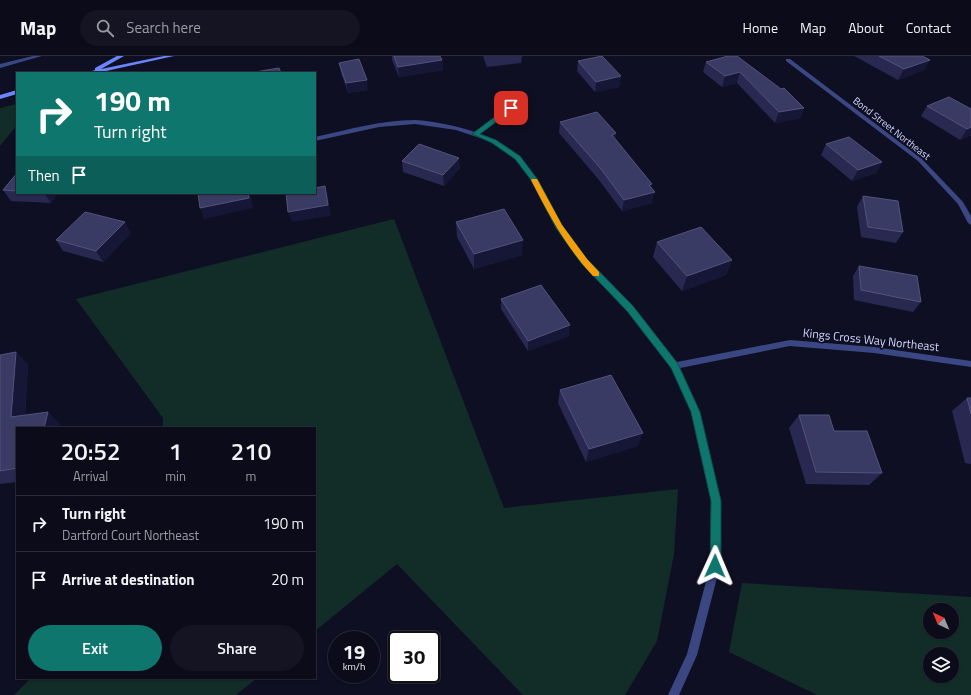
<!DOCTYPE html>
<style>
body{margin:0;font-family:"Titillium Web",sans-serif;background:#141423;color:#f1f3f6;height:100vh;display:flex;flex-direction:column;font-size:15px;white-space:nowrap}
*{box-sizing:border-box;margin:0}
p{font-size:13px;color:#9a9ba2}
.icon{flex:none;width:22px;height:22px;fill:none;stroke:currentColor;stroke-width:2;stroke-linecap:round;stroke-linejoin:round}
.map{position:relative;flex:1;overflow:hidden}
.drawer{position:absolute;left:16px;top:371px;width:300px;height:252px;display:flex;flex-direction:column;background:#0b0b1a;border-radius:0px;box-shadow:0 1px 3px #0004,0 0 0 1px #2b2b39}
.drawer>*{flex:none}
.banner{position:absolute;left:16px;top:16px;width:300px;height:122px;border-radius:0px;box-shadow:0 1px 3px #0004,0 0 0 1px #2b2b39;background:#0f766e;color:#fff;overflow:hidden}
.needle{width:26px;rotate:316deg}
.tools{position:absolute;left:923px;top:547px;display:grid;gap:8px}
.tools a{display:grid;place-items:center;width:36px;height:36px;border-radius:50%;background:#0b0b1a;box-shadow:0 1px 3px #0004,0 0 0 1px #2b2b39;font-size:20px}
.speed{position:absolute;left:328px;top:575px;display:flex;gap:8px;font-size:20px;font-weight:700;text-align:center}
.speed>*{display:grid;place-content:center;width:52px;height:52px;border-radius:50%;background:#0b0b1a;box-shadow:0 1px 3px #0004,0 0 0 1px #2b2b39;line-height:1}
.speed small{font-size:10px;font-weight:400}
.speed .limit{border:2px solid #111;border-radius:6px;background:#fff;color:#111}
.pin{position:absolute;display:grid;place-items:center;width:34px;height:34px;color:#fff;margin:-17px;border-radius:8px;box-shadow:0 2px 6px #0006}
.me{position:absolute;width:44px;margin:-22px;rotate:1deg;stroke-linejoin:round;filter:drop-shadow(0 0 3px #0008)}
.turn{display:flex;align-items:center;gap:14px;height:84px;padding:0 12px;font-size:18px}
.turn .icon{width:52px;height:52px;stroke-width:2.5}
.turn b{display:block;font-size:28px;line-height:34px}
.then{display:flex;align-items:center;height:38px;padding:0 12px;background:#0003;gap:8px;font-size:15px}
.eta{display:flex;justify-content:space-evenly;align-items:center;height:68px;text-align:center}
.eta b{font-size:24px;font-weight:600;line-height:28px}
.button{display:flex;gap:8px;margin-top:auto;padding:8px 12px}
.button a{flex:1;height:46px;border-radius:24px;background:#0f766e;color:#fff;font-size:16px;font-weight:600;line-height:46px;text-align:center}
.button a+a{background:#141423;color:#f1f3f6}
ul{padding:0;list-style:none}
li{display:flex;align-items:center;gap:12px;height:56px;padding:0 12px;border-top:1px solid #2b2b39}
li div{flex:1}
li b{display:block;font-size:15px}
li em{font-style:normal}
header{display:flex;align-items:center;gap:24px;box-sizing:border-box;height:56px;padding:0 20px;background:#0b0b1a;border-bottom:1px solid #2b2b39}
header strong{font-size:19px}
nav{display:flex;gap:22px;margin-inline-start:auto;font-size:14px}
.search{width:280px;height:36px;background:#141423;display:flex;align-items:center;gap:10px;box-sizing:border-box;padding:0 14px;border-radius:22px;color:#9a9ba2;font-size:15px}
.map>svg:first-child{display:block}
.green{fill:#122d27;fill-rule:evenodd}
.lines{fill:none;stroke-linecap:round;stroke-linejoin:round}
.service{fill:#3a4782;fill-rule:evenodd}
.minor{fill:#3a4782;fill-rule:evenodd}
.secondary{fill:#6b85fc;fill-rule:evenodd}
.wall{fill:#282851}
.shaded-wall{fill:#161637}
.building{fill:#3a3b64;stroke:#52537c}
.route{fill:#0f766e;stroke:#0a4d48}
.slow{fill:#f59e0b}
.labels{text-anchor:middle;stroke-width:3.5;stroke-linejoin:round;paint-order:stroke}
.far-street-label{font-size:10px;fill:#d2d6fe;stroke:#0f0f23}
.street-label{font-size:12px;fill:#d2d6fe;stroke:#0f0f23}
</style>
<header>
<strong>Map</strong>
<div class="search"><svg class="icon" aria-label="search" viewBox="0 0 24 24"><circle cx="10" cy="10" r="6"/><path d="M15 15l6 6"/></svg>Search here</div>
<nav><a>Home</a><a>Map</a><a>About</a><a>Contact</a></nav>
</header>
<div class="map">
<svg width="971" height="639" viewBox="0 0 971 639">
<rect width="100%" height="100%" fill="#0f0f23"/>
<!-- green -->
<g class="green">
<polygon points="17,48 17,69 0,90 0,52"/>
<polygon points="394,163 504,452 678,433 674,498 657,585 625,639 523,639 397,508 315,575 315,372 163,372 163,362 76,243"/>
<path d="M742,527L971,541V639H817L729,596ZM930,554H952V576H930ZM930,598H952V620H930Z"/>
<polygon points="31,622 257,622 236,639 14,639"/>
</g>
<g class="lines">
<!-- service -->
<polygon class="service" points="33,0 42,0 0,12 0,8"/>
<!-- minor -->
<g class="minor">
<polygon points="786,3 790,3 922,103 963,146 971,160 971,169 968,167 958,148 918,105 786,5"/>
<path d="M522,41L527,42L480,78L496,84L520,101L537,124L561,169L586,203L633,250L677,306L790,284L874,291L971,305V311L874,297L790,290L680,312L699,356L721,445L720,510L697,599L679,639H668L687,598L710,510L711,445L691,356L672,312L627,254L582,207L556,172L531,124L516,103L492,86L456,74L415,68L379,71L315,85V81C347,74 381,64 415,64C434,65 457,70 475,76Z"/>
</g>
<!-- secondary -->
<g class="secondary">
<polygon points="117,0 124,0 101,13 164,0 174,0 97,17 86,17 95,14 95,12"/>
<polygon points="17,34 17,38 0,43 0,39"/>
</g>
</g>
<!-- wall -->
<g class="wall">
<polygon points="392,0 440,0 442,4 443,14 399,21 392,4"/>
<polygon points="483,0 522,0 521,7 487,11"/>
<polygon points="728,0 804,52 800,62 775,67 737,27 722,31 703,16 706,6"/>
<polygon points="854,0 922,0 930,4 924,14 898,24"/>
<polygon points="578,5 621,20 619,31 595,36 577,15"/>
<polygon points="339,7 368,34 348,37 341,17"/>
<polygon points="927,50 971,53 971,79 960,84 921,60"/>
<polygon points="560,66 616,77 615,83 651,132 652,147 622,155 599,124 559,77"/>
<polygon points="826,88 882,106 876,117 852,125 821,99"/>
<polygon points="402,105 460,112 444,130 403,116"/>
<polygon points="17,117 17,137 58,137 51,147 11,145 3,134"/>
<polygon points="863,140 903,176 896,187 861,181 857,151"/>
<polygon points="456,166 522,199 474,213 457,181"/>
<polygon points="131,177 103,206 63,195 56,184"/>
<polygon points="657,186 732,204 726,219 682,235 653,201"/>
<polygon points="859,210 921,246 913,256 854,244 853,220"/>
<polygon points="501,243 569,280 528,295 501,253"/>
<polygon points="0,299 28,308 25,359 60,368 17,372 17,426 0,428"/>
<polygon points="560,334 638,390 586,406 558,347"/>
<polygon points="967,342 971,342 971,408 965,407 952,355"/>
<polygon points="799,359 834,375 882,417 869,429 806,428 789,372"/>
</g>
<!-- shaded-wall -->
<g class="shaded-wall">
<polygon points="442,4 443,14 399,21 398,11"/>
<polygon points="930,4 924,14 898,24 904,13"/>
<polygon points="740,16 737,27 722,31 725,20"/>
<polygon points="621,20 619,31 595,36 596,26"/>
<polygon points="367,24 368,34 348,37 346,27"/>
<polygon points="804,52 800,62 775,67 779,56"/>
<polygon points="971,71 971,79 960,84 967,73"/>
<polygon points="616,77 614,88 612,79"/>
<polygon points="459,102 460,112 444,130 443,119"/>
<polygon points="882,106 876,117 852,125 858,114"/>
<polygon points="652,128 650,137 655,136 652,147 622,155 624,144 649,129"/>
<polygon points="325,130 328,141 331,160 292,166 288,156"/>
<polygon points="44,137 58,137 51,147"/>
<polygon points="248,137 250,137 253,152 204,163 200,152"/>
<polygon points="125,166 131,177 103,206 96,195"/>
<polygon points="523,184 522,199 474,213 474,198"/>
<polygon points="732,204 726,219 682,235 687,220"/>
<polygon points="570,269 569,280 528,295 528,285"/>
<polygon points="16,296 28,308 24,372 11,361"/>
<polygon points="48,356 60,368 59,372 44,372"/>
<polygon points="643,377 638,390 586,406 589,393"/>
</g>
<!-- building -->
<g class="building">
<polygon points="394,0 440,0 442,4 398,11"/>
<polygon points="602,0 621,20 596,26 578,5"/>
<polygon points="728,0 737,0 781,33 784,32 804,52 779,56 740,16 725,20 706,6"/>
<polygon points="879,0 922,0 930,4 904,13"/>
<polygon points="359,3 367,24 346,27 339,7"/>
<polygon points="279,12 281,17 255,17 255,16"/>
<polygon points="949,41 971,53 971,71 967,73 927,50"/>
<polygon points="597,56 616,77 612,79 652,128 649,129 655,136 624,144 601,113 560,66"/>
<polygon points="849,81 882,106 858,114 826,88"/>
<polygon points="419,88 459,102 443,119 402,105"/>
<polygon points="17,117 17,135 3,134"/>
<polygon points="325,130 328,149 288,156 286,137 315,137 315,132"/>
<polygon points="198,137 248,137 249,142 200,152"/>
<polygon points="863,140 898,145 903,176 868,171"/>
<polygon points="504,153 523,184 474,198 456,166"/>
<polygon points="85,156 125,166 96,195 56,184"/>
<polygon points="701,171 732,204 687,220 657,186"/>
<polygon points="859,210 917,220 921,246 861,234"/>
<polygon points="541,229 570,269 528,285 501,243"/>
<polygon points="16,296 11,361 48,356 44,372 17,372 17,412 0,415 0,299"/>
<polygon points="611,319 643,377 589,393 560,334"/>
<polygon points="967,342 971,342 971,358"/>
<polygon points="799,359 829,359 834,375 867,375 882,417 816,416"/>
</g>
<!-- route -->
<polygon class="route" points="509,50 515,52 480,78 496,84 520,100 538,124 562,169 587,203 633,250 678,308 700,356 721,445 721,510 719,513 715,515 711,513 710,510 711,445 691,356 671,312 627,255 581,207 556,172 531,124 515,103 492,87 472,78"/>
<!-- slow -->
<path class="slow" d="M532,123H537L562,169L587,203L599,216V220H593C566,191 549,159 531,124Z"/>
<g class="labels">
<!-- far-street labels -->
<g class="far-street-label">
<text transform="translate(892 72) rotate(38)" y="4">Bond Street Northeast</text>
</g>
<!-- street labels -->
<g class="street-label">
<text transform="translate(871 284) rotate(6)" y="4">Kings Cross Way Northeast</text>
</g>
</g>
</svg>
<div class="tools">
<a><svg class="needle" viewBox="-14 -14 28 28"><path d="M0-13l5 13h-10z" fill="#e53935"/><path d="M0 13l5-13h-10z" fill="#9a9ba2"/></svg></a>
<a><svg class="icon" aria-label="layers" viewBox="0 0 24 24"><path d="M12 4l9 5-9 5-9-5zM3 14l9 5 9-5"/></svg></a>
</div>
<div class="speed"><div>19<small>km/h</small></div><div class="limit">30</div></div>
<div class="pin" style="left:511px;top:52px;background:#d93025"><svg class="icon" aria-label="arrive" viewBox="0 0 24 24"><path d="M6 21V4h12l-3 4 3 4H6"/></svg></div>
<svg class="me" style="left:715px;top:510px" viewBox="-20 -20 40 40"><path d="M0-17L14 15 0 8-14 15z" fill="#0f766e" stroke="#fff" stroke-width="4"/></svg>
<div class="banner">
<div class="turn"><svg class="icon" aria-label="right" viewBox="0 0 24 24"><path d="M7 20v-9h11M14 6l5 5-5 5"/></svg><div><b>190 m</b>Turn right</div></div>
<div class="then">Then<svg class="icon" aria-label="arrive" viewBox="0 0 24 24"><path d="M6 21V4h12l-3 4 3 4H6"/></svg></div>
</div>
<section class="drawer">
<div class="eta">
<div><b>20:52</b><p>Arrival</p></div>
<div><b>1</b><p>min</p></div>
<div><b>210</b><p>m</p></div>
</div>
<ul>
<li><svg class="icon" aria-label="right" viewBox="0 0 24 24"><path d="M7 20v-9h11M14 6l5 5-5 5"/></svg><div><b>Turn right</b><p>Dartford Court Northeast</p></div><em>190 m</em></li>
<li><svg class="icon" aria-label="arrive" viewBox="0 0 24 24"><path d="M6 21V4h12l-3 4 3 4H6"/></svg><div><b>Arrive at destination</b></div><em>20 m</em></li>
</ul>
<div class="button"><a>Exit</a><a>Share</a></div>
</section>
</div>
